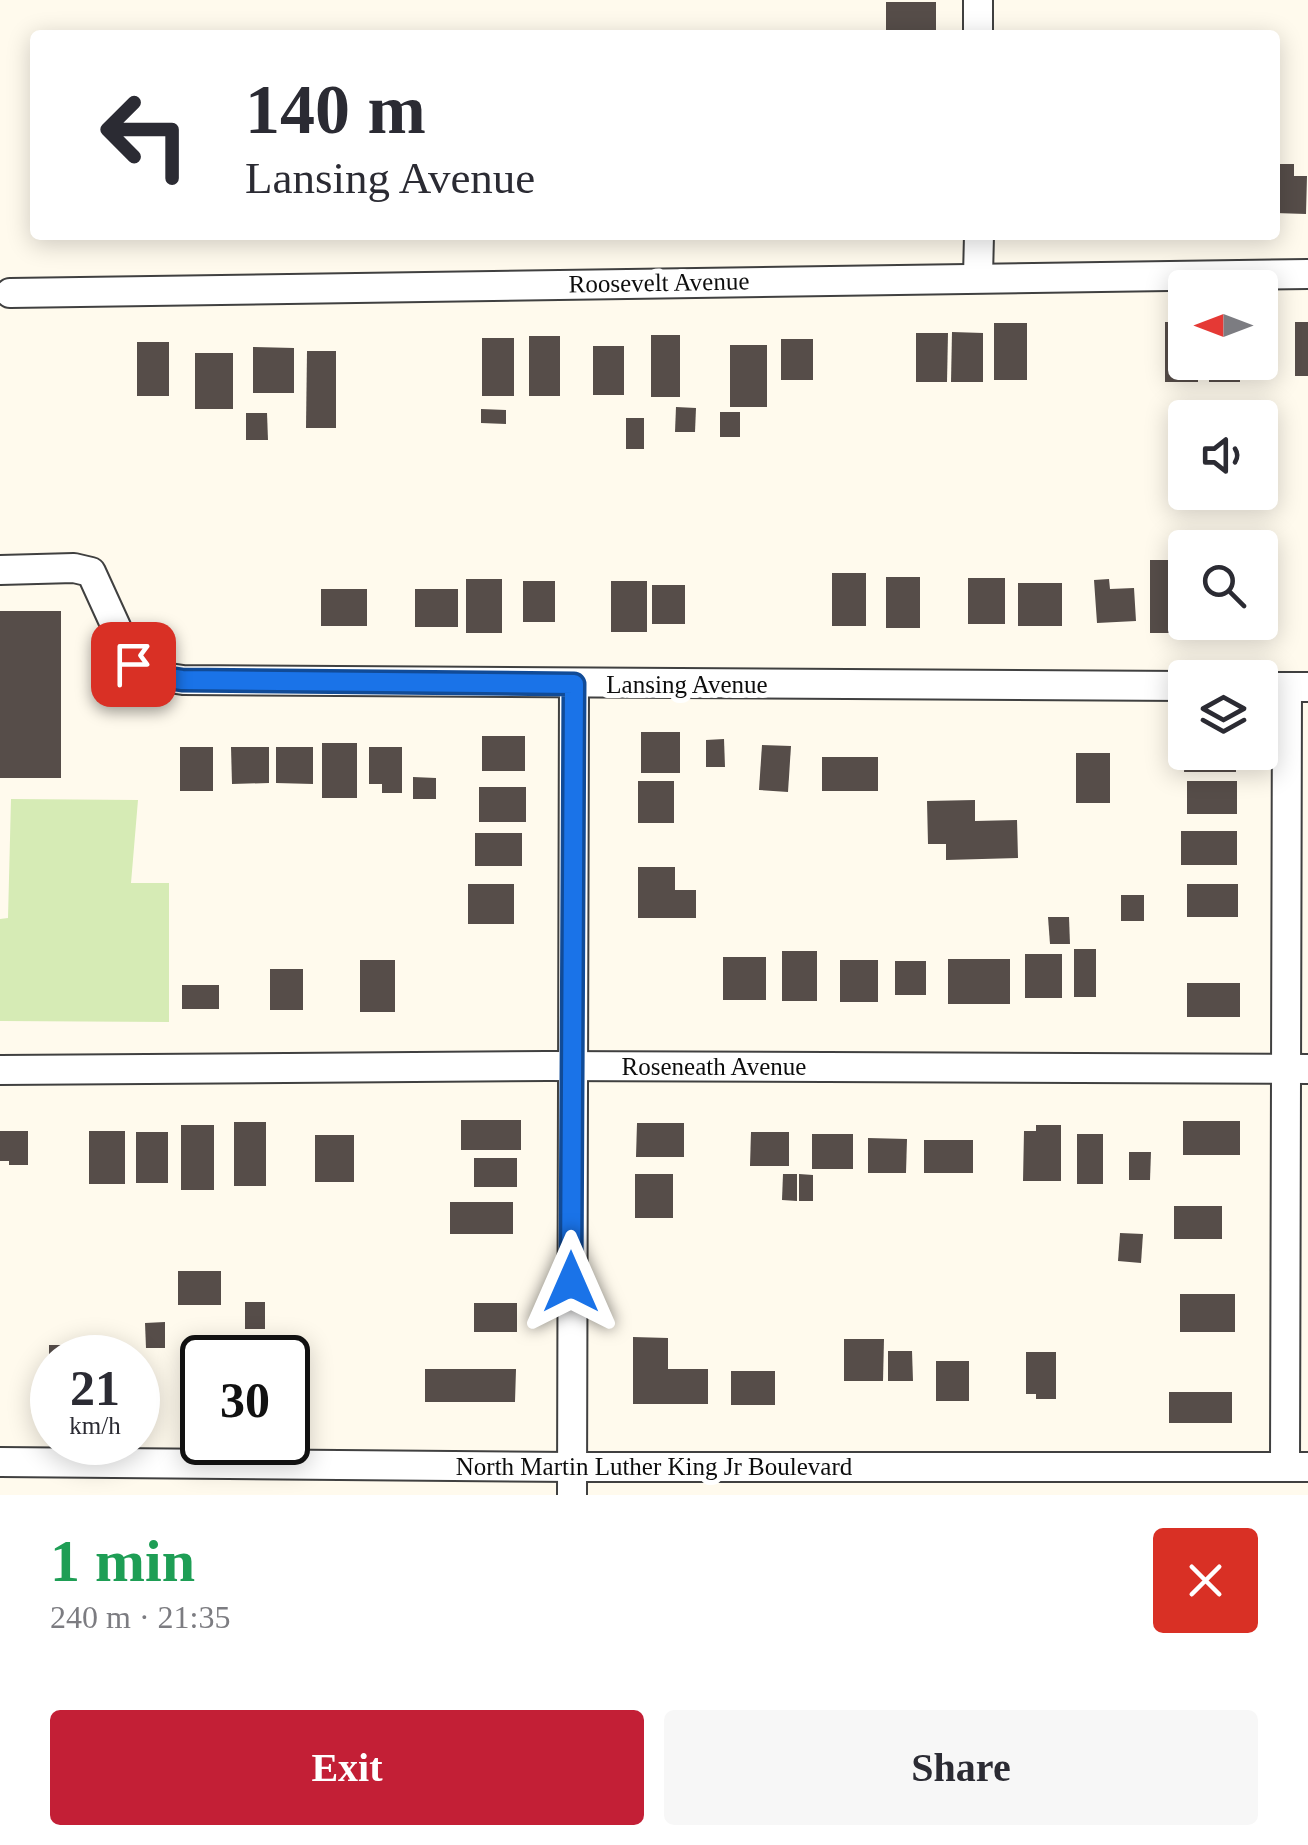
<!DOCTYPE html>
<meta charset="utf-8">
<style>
body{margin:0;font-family:Georgia,serif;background:#f7f7f7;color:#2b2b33;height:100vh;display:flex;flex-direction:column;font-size:38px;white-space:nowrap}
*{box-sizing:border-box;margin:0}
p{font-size:32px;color:#7c7c81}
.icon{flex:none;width:55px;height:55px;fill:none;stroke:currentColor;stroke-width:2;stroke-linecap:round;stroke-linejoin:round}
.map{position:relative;height:1495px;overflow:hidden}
.side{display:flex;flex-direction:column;background:#fff;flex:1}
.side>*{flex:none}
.guide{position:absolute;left:30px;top:30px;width:1250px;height:210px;border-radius:10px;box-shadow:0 5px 25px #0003;background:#fff;color:#2b2b33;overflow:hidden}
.needle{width:65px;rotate:270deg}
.buttons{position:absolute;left:1168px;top:270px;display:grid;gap:20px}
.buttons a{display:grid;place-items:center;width:110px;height:110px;border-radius:10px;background:#fff;box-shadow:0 5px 25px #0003;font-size:50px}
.speed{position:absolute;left:30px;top:1335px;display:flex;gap:20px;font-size:50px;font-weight:700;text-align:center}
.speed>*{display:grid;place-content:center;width:130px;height:130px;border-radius:50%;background:#fff;box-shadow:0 5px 25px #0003;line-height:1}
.speed small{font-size:25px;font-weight:400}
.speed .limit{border:5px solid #111;border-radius:15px;background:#fff;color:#111}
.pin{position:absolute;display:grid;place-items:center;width:85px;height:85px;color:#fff;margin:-42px;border-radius:20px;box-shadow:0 5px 15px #0006}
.me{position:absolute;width:110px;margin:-55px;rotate:0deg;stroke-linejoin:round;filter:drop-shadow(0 0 8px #0008)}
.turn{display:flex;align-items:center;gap:35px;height:210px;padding:0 50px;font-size:45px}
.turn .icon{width:130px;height:130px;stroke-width:2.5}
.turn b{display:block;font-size:70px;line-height:85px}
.round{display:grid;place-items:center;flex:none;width:105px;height:105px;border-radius:10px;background:#f7f7f7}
.overview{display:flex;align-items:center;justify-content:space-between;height:170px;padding:0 50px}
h1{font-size:60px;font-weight:700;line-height:75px;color:#1e9e55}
.primary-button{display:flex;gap:20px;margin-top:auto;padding:20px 50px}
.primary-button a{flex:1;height:115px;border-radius:10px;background:#c31f36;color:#fff;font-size:40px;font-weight:700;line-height:115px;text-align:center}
.primary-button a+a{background:#f7f7f7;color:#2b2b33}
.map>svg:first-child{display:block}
.green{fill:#d6ebb5}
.building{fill:#564d49}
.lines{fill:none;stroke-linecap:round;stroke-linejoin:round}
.minor-casing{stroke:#404040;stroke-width:32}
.minor{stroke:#fff;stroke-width:28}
.route-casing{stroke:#114b97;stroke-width:25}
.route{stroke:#1a73e8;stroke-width:18}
.labels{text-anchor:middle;stroke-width:10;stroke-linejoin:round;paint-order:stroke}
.street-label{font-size:25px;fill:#0d0d0d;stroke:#fff}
</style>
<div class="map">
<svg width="1308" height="1495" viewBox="0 0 1308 1495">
<rect width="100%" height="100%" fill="#fffaed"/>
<!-- green -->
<polygon class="green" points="11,799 138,800 131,883 169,883 169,1022 0,1021 0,919 8,918"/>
<!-- building -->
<g class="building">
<rect x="886" y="2" width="50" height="30"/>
<polygon points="1275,164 1294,164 1294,176 1307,176 1306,214 1275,213"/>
<polygon points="1165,322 1185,322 1185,362 1198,362 1198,382 1165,382"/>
<rect x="1295" y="322" width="13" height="54"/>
<rect x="994" y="323" width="33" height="57"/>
<polygon points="952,332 983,333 983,382 951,382"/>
<polygon points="916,333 948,333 947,382 916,382"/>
<rect x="651" y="335" width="29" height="62"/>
<rect x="529" y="336" width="31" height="60"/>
<rect x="482" y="338" width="32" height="58"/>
<rect x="781" y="339" width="32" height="41"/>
<rect x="137" y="342" width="32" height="54"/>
<rect x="730" y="345" width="37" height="62"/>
<rect x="593" y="346" width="31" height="49"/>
<polygon points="253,347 294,348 294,393 253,393"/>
<polygon points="307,351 336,351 336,428 306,428"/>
<rect x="195" y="353" width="38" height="56"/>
<rect x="1209" y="362" width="31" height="20"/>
<polygon points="676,407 696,408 695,432 675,432"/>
<polygon points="481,409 506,410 506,424 481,423"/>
<rect x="720" y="412" width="20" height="25"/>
<polygon points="246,413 267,413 268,440 246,440"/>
<rect x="626" y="418" width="18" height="31"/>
<polygon points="1150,560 1185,560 1186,633 1150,633"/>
<rect x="832" y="573" width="34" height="53"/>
<rect x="886" y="577" width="34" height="51"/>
<rect x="968" y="578" width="37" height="46"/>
<rect x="466" y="579" width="36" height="54"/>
<polygon points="1109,579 1110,589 1134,588 1136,621 1097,623 1094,580"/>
<rect x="523" y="581" width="32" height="41"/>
<rect x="611" y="581" width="36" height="51"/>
<rect x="1018" y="583" width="44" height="43"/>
<rect x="652" y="585" width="33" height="39"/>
<rect x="321" y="589" width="46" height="37"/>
<rect x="415" y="589" width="43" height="38"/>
<polygon points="1260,592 1275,592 1275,626 1240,626 1240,622 1260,622"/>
<rect x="0" y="611" width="61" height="167"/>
<rect x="641" y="732" width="39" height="41"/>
<rect x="482" y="736" width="43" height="35"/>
<polygon points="724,739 725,767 706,767 706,740"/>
<rect x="322" y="743" width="35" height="55"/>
<polygon points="762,745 791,746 788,792 759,790"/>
<rect x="180" y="747" width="33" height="44"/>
<polygon points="231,747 269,747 269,783 232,784"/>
<polygon points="276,747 313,747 313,784 276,783"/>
<polygon points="369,747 402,747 402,793 382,793 382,784 369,784"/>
<polygon points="1185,752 1236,752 1236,772 1184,772"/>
<rect x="1076" y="753" width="34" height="50"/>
<rect x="822" y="757" width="56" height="34"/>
<polygon points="413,777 436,778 436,799 413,799"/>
<rect x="638" y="781" width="36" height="42"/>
<rect x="1187" y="781" width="50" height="33"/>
<rect x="479" y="787" width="47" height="35"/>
<polygon points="975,800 975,821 1017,820 1018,858 946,860 946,844 928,844 927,801"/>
<rect x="1181" y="831" width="56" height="34"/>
<rect x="475" y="833" width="47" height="33"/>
<polygon points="638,867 675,867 675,890 696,890 696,918 638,918"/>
<rect x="468" y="884" width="46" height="40"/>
<rect x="1187" y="884" width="51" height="33"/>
<rect x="1121" y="895" width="23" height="26"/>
<polygon points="1048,917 1069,917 1070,944 1050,944"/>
<rect x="1074" y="949" width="22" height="48"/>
<rect x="782" y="951" width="35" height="50"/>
<rect x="1025" y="954" width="37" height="44"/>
<rect x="723" y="957" width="43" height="43"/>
<rect x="948" y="959" width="62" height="45"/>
<rect x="360" y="960" width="35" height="52"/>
<rect x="840" y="960" width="38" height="42"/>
<rect x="895" y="961" width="31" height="34"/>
<rect x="270" y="969" width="33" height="41"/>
<rect x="1187" y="983" width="53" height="34"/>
<rect x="182" y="985" width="37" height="24"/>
<rect x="461" y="1120" width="60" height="30"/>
<rect x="1183" y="1121" width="57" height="34"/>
<rect x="234" y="1122" width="32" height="64"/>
<polygon points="637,1123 684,1123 684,1157 636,1157"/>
<rect x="181" y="1125" width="33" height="65"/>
<polygon points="1036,1125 1061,1125 1061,1181 1023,1181 1024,1131 1036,1131"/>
<polygon points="0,1131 28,1131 28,1165 9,1165 9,1161 0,1161"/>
<rect x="89" y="1131" width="36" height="53"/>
<rect x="136" y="1132" width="32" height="51"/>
<polygon points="751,1132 789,1132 789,1166 750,1166"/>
<rect x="812" y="1134" width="41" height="35"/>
<rect x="1077" y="1134" width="26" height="50"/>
<rect x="315" y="1135" width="39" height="47"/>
<polygon points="868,1138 907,1139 906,1173 868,1173"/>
<rect x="924" y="1140" width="49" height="33"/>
<polygon points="1129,1152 1151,1152 1150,1180 1129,1180"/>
<rect x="474" y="1158" width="43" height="29"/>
<rect x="635" y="1174" width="38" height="44"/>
<polygon points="783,1174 797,1174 797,1201 782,1200"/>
<polygon points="799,1174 813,1175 813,1201 799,1201"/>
<rect x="450" y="1202" width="63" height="32"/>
<rect x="1174" y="1206" width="48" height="33"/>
<polygon points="1120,1233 1143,1234 1141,1263 1118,1261"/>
<rect x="178" y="1271" width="43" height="34"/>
<rect x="1180" y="1294" width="55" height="38"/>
<rect x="245" y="1302" width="20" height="27"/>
<rect x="474" y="1303" width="43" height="29"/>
<polygon points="165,1322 165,1348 146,1348 145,1323"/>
<polygon points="633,1337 668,1338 668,1369 708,1369 708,1404 633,1404"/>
<polygon points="844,1339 884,1339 883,1381 844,1381"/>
<polygon points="49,1345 84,1345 84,1358 52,1358 52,1401 49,1401"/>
<rect x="95" y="1346" width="35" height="12"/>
<polygon points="888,1351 912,1351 913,1381 888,1381"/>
<polygon points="1026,1352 1056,1352 1056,1399 1036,1399 1036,1394 1026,1394"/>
<polygon points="186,1353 219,1353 219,1358 202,1358 202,1398 186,1398"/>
<rect x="288" y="1358" width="16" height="42"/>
<rect x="936" y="1361" width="33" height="40"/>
<polygon points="425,1369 516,1369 515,1402 425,1402"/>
<rect x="731" y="1371" width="44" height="34"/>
<rect x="1169" y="1392" width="63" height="31"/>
</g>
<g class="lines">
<!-- minor casing -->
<g class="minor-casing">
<g id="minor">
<polyline points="978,0 978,35"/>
<polyline points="978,276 979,235"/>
<polyline points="10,293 1308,274"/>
<polyline points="0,570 74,568 91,572 133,664 156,676 183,680 1185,686"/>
<polyline points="1260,687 1308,687"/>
<polyline points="0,1070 547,1066 1308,1069"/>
<polyline points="0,1462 571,1467 1308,1467"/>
<polyline points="1285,1467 1287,687"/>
<polyline points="572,1495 574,684"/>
</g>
</g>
<!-- minor -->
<use href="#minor" class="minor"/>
</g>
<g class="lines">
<!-- route casing -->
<g class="route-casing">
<polyline id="route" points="133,664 156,676 182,680 574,684 571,1282"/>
</g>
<!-- route -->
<use href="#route" class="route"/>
</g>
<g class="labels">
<!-- street labels -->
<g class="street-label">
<text transform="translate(659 282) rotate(-1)" y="9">Roosevelt Avenue</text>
<text x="687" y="693">Lansing Avenue</text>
<text x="714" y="1075">Roseneath Avenue</text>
<text x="654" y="1475">North Martin Luther King Jr Boulevard</text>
</g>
</g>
</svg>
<div class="buttons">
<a><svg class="needle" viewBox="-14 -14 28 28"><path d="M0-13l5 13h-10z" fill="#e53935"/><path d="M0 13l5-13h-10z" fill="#7c7c81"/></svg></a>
<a><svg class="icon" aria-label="sound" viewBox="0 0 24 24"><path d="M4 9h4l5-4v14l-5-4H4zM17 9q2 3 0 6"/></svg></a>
<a><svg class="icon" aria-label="search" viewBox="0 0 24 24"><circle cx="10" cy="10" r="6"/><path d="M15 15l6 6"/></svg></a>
<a><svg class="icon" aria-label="layers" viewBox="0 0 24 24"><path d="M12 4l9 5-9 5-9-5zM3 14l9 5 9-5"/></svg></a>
</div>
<div class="speed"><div>21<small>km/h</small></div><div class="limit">30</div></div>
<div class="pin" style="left:133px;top:664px;background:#d93025"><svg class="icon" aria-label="arrive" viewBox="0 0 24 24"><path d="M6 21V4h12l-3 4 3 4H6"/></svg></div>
<svg class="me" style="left:571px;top:1282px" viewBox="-20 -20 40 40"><path d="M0-17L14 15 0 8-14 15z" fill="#1a73e8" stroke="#fff" stroke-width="4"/></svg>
<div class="guide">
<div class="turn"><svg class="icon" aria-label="left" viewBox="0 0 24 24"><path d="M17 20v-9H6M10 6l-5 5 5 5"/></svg><div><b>140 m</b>Lansing Avenue</div></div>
</div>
</div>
<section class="side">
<div class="overview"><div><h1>1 min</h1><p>240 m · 21:35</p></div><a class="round" style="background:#d93025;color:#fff"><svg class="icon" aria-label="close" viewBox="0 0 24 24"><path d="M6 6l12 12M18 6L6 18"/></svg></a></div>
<div class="primary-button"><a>Exit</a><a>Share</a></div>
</section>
